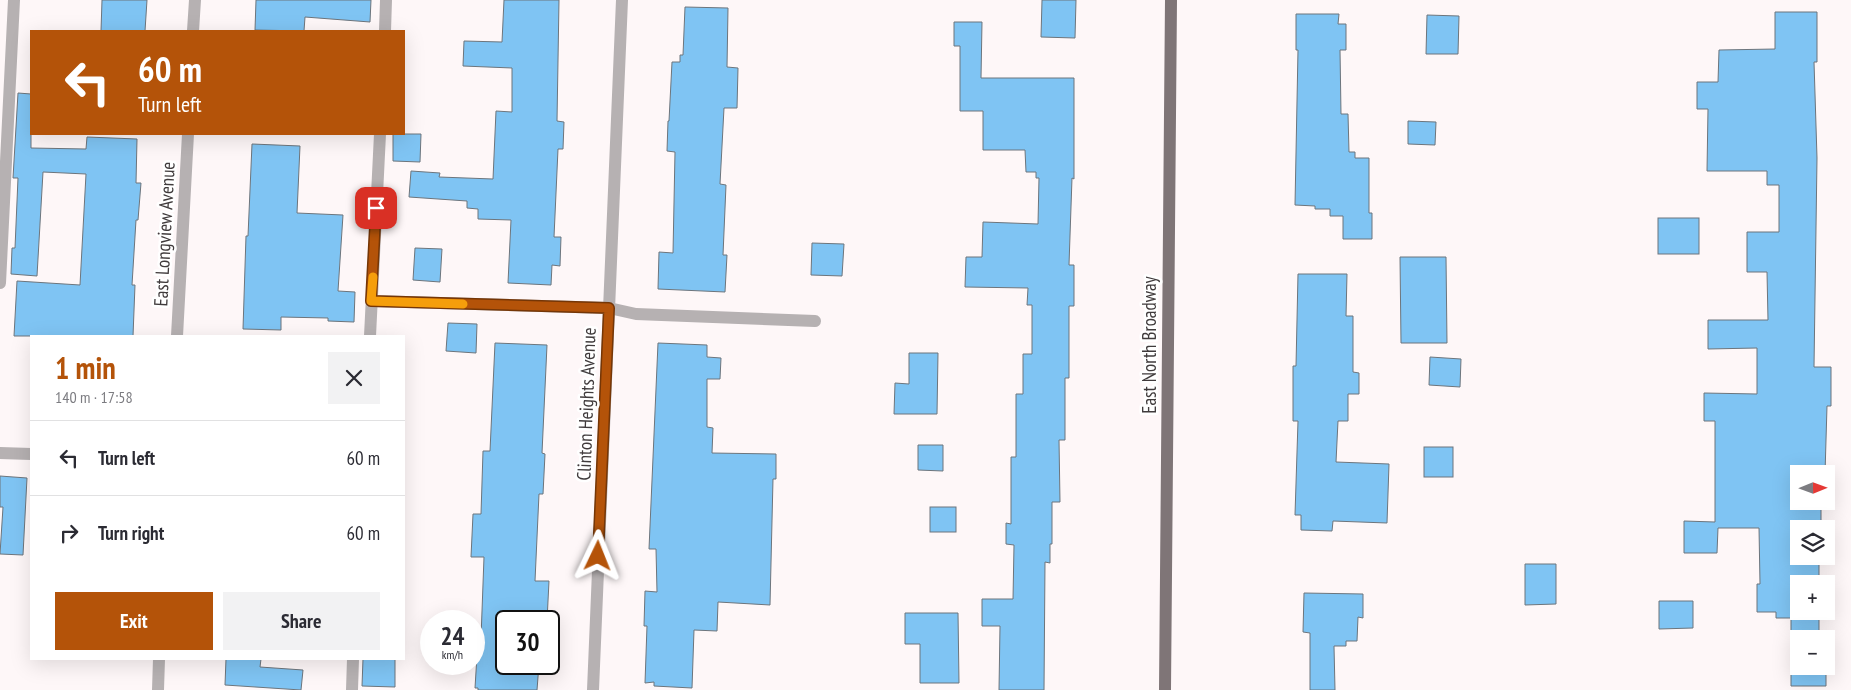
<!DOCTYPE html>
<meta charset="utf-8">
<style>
body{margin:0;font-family:"PT Sans Narrow",sans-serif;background:#f2f2f3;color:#2b2b33;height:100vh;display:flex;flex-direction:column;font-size:19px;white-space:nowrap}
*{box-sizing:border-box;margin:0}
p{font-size:16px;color:#7c7c81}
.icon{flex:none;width:28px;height:28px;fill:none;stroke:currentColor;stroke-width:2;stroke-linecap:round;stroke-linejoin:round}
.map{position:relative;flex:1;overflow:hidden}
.drawer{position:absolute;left:30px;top:335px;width:375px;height:325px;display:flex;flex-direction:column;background:#fff;border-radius:0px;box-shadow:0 5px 20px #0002}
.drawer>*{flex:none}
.banner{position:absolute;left:30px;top:30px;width:375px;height:105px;border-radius:0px;box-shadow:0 5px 20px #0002;background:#b45309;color:#fff;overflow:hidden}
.needle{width:32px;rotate:89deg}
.fabs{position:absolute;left:1790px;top:465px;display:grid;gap:10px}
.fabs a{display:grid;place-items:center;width:45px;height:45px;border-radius:0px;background:#fff;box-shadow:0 5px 20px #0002;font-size:25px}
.speed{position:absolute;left:420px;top:610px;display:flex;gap:10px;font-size:25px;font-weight:700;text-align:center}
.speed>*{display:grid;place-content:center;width:65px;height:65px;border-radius:50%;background:#fff;box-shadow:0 5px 20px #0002;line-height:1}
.speed small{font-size:12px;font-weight:400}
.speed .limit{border:2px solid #111;border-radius:8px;background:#fff;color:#111}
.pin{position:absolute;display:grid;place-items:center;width:42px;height:42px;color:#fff;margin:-21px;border-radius:10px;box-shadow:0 2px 8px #0006}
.me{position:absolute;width:55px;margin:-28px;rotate:2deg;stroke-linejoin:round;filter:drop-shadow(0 0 4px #0008)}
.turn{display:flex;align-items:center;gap:18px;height:105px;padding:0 25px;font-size:22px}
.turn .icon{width:65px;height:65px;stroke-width:2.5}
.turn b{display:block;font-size:35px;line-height:42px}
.round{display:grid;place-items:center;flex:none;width:52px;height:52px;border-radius:0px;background:#f2f2f3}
.overview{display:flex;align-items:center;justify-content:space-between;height:85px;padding:0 25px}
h1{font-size:30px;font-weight:700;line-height:38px;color:#b45309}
.primary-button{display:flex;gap:10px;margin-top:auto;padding:10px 25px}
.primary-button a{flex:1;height:58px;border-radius:0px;background:#b45309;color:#fff;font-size:20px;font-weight:700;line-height:58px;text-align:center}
.primary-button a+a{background:#f2f2f3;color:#2b2b33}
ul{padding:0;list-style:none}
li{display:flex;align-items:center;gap:15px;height:75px;padding:0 25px;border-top:1px solid #e1e1e2}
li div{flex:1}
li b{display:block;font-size:19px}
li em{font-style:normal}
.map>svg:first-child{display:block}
.building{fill:#7fc4f3;stroke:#6d757c}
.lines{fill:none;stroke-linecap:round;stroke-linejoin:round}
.minor{stroke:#b6b1b2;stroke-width:12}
.major{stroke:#7f7577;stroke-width:12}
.route-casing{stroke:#753606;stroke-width:12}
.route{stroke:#b45309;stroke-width:9}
.slow{stroke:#f59e0b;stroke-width:9}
.labels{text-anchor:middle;stroke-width:5;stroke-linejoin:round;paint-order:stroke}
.street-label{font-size:19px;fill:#403b3c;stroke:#fff}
</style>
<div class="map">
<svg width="1851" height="690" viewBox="0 0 1851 690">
<rect width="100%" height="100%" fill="#fef7f8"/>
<!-- building -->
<g class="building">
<polygon points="102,0 147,0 145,31 101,31"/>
<polygon points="256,0 371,0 370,22 305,17 304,31 255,30"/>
<polygon points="504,0 559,0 557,121 564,122 563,149 558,149 554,237 561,237 560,266 552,265 551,285 508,283 511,220 478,219 478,209 467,208 467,201 409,197 411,171 440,173 439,177 493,179 496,111 512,112 512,68 463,66 464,41 502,42"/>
<polygon points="1042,0 1076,0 1075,38 1041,37"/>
<polygon points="685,7 728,8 727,67 738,68 737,108 724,108 720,184 726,185 723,255 727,255 725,292 658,289 659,252 673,253 675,152 667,151 668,121 669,121 672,62 680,62 680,55 683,55"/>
<polygon points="1775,12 1817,12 1817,62 1814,62 1817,158 1814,367 1831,367 1831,406 1827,406 1825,474 1799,474 1799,501 1821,501 1821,529 1799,529 1799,556 1819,556 1819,584 1799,584 1799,611 1819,611 1819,636 1826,635 1826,639 1799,639 1799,666 1826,666 1826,686 1791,686 1791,618 1776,618 1776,612 1757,612 1757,584 1760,584 1759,528 1718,528 1717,553 1684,553 1684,521 1715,522 1715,421 1704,421 1704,393 1757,394 1757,348 1708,349 1708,320 1768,320 1767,272 1747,272 1747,232 1779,232 1779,185 1767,185 1767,171 1707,171 1708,109 1697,109 1697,82 1718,82 1719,50 1775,49"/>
<polygon points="1296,14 1339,14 1338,24 1346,24 1346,50 1340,50 1341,114 1348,114 1349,152 1355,152 1355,158 1369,158 1369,213 1372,213 1372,239 1343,239 1343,216 1330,216 1330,209 1315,209 1315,206 1295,205 1298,50 1296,50"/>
<polygon points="1427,15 1459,16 1458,54 1426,54"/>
<polygon points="954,22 982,22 981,78 1074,78 1074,179 1072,178 1069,265 1074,265 1074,306 1069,306 1069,378 1065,378 1065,440 1059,440 1060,502 1052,502 1052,544 1050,544 1050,563 1045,562 1044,690 999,690 1000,626 982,626 982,599 1013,599 1014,545 1006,544 1006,523 1011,524 1011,457 1016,457 1016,394 1023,394 1023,354 1032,354 1032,305 1027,305 1028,288 965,287 966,257 982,257 983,222 1038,224 1039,178 1036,178 1036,172 1026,172 1025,150 983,150 983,111 960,111 960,46 954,46"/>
<polygon points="18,93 31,94 31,148 86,149 87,137 137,139 136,183 141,183 138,220 136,220 132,285 135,285 133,336 14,336 17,281 80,285 86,174 43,172 37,276 11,274 12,248 15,248 18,178 13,178"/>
<polygon points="1408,121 1436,122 1435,145 1408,144"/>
<polygon points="393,134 421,134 420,162 393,161"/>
<polygon points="252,144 300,146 297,213 343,215 338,291 355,292 354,322 328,321 328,318 281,317 281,330 243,329 246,236 248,236"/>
<rect x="1658" y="218" width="41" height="36"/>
<polygon points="812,243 844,244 842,276 811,275"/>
<polygon points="415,248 442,249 440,282 413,280"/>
<polygon points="1400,257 1446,257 1447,343 1401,343"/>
<polygon points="1298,274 1347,274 1346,316 1353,316 1353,372 1359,373 1359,394 1348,394 1348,421 1338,421 1336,462 1389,464 1387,523 1333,521 1332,531 1301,530 1301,515 1295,515 1298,421 1293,421 1293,366 1296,366"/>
<polygon points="448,323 477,324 476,353 446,351"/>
<polygon points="495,343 547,345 542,453 545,454 543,494 539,494 535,581 549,581 547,621 506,621 506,664 539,664 537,690 478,690 478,688 475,688 478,639 481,638 484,557 471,557 473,514 481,514 483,451 490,451"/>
<polygon points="658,343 707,345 707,357 721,358 720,379 707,379 707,427 713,428 712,453 776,454 776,479 773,479 770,605 718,602 717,631 694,630 692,688 654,686 654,682 645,683 647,626 644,626 645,591 657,592 656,549 649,549"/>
<polygon points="909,353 938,353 937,414 894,414 895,383 909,384"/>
<polygon points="1430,357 1461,359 1460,387 1429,385"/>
<polygon points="918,445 943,445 943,471 918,470"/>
<rect x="1424" y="447" width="29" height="30"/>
<polygon points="0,476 27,478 23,555 0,554 3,507 0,507"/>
<rect x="930" y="507" width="26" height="25"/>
<polygon points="1525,564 1556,564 1556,604 1525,605"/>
<polygon points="1304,593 1363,594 1363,618 1358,617 1357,641 1346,641 1346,646 1334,646 1335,690 1310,690 1310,633 1303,632"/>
<polygon points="1659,601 1693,601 1693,628 1659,629"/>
<polygon points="905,613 958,613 959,683 920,683 920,644 905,644"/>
<polygon points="226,659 261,659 260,667 303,670 301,690 225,685"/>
<polygon points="363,659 395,659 395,687 362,686"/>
</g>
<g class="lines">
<!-- minor -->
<g class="minor">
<polyline points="193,31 195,0"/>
<polyline points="385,31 386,0"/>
<polyline points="0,283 14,0"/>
<polyline points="371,301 609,308 636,314 815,321"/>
<polyline points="177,336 188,134"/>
<polyline points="370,336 380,134"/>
<polyline points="0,453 31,454"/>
<polyline points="158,690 159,659"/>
<polyline points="352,690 353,659"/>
<polyline points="593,690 622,0"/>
</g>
<!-- major -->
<polyline class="major" points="1165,690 1171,0"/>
</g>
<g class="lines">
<!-- route casing -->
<g class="route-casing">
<polyline id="route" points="376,208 371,301 609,308 598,556"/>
</g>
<!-- route -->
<use href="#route" class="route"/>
<!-- slow -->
<polyline class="slow" points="373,277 371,301 463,304"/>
</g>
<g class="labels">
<!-- street labels -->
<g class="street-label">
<text transform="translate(164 234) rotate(-87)" y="7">East Longview Avenue</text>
<text transform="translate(1149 345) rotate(-90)" y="7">East North Broadway</text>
<text transform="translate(586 404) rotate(-88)" y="7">Clinton Heights Avenue</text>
</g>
</g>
</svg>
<div class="fabs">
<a><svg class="needle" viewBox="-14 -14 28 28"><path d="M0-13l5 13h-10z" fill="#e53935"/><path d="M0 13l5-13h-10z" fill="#7c7c81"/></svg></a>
<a><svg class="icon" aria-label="layers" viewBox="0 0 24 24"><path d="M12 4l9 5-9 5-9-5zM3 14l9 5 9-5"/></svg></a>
<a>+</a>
<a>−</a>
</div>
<div class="speed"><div>24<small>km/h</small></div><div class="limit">30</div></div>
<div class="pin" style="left:376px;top:208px;background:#d93025"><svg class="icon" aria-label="arrive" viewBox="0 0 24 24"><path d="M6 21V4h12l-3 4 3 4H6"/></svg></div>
<svg class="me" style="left:598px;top:556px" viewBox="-20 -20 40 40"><path d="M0-17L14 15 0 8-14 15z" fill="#b45309" stroke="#fff" stroke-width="4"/></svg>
<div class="banner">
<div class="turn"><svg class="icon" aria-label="left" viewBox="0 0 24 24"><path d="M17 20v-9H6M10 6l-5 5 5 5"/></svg><div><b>60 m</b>Turn left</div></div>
</div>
<section class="drawer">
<div class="overview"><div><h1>1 min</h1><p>140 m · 17:58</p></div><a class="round"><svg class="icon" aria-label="close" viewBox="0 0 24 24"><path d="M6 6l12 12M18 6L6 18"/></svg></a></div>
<ul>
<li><svg class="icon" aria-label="left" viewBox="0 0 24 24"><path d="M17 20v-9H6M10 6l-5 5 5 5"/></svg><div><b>Turn left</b></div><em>60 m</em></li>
<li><svg class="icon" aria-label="right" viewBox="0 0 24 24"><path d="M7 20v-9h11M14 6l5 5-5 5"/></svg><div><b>Turn right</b></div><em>60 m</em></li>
</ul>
<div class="primary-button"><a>Exit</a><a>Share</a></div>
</section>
</div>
